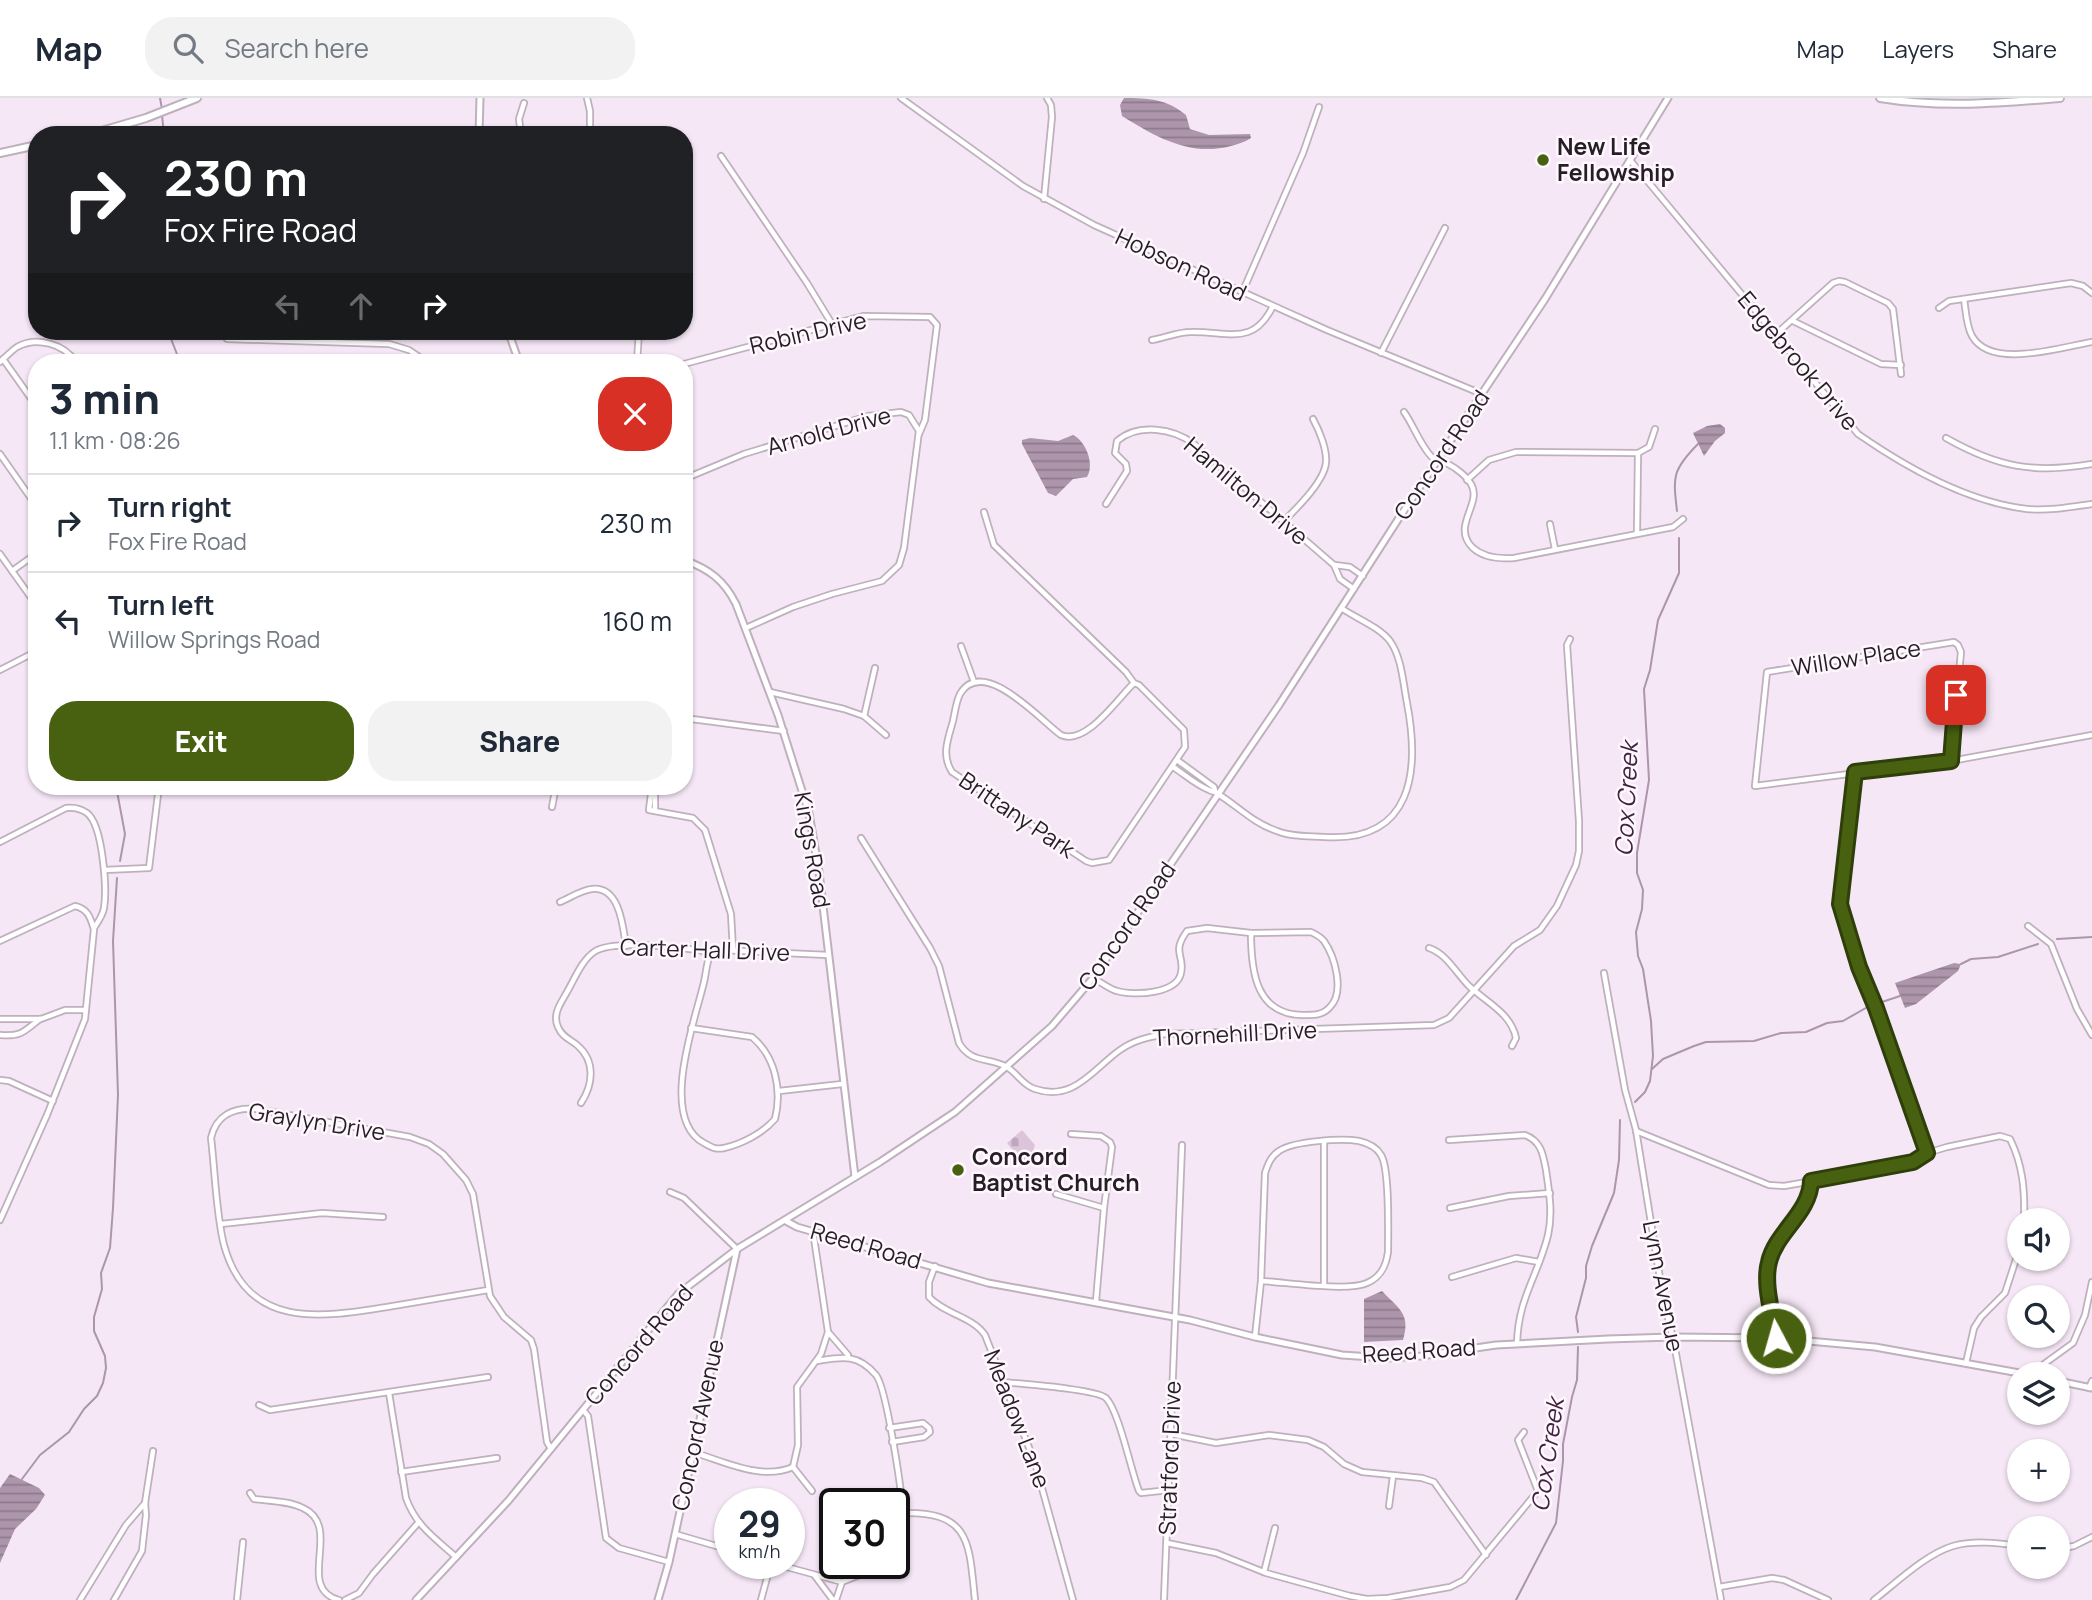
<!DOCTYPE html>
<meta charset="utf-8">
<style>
body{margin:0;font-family:Manrope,sans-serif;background:#f2f2f3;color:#1f2937;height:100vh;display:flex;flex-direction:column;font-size:26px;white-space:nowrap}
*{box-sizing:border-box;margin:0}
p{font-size:23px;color:#747a83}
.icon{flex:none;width:38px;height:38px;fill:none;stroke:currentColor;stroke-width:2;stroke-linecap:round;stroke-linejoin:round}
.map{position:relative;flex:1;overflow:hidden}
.sheet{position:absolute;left:28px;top:256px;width:665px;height:441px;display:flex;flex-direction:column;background:#fff;border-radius:28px;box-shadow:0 2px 5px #0004}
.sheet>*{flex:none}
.hud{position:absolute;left:28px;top:28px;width:665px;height:214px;border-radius:28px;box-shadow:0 2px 5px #0004;background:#202124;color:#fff;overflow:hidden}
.controls{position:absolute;left:2007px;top:1110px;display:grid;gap:14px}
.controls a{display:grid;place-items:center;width:63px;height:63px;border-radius:50%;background:#fff;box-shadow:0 2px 5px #0004;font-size:35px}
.speed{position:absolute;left:714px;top:1390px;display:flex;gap:14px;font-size:35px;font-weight:700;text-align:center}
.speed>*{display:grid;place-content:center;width:91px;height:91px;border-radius:50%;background:#fff;box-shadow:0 2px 5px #0004;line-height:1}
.speed small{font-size:18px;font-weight:400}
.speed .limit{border:4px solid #111;border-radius:10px;background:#fff;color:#111}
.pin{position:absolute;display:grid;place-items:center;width:60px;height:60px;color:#fff;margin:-30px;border-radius:14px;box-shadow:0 4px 10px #0006}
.me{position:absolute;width:77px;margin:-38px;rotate:354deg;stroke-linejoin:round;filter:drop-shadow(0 0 5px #0008)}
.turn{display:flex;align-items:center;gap:24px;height:147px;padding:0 21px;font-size:32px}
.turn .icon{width:91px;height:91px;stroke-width:2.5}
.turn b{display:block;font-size:49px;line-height:60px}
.lanes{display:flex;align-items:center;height:66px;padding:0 21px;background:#0003;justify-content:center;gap:35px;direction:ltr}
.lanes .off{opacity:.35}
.round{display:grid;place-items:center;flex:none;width:74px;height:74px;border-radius:28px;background:#f2f2f3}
.summary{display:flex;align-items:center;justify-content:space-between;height:119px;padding:0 21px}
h1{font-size:42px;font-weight:800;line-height:52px}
.action{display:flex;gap:14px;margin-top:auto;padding:14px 21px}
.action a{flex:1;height:80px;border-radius:28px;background:#486110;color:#fff;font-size:28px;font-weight:800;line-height:80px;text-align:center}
.action a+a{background:#f2f2f3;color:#1f2937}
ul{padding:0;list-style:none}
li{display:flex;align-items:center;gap:21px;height:98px;padding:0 21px;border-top:2px solid #e0e1e3}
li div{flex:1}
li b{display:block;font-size:26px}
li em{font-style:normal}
header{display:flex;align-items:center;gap:42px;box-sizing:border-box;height:98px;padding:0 35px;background:#fff;border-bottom:2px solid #e0e1e3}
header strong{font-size:33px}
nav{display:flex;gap:38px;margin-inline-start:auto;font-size:24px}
.search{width:490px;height:63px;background:#f2f2f3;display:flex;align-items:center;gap:18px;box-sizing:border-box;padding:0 24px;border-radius:28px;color:#747a83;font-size:26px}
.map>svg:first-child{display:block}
.cemetery{fill:url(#cemetery-stones)}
.water{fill:url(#water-rules)}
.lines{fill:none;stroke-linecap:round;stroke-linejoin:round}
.stream{stroke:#ad96ac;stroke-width:2}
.minor-casing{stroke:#bfb0be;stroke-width:8}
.tertiary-casing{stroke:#bfb0be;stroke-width:9}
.secondary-casing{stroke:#bfb0be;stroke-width:10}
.minor{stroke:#fff;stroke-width:4.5}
.tertiary{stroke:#fff;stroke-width:5}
.secondary{stroke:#fff;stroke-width:6}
.route-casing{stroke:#2f3f0a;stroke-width:18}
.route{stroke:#486110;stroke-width:12}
.poi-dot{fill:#486110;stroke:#fef7fd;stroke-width:2.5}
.labels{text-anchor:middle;stroke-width:5;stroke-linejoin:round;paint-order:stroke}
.poi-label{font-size:23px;font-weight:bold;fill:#251f25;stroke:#fef7fd;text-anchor:start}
.street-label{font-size:23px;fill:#251f25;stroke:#fef7fd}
.water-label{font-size:24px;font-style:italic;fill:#422242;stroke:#fef7fd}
</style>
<header>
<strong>Map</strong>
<div class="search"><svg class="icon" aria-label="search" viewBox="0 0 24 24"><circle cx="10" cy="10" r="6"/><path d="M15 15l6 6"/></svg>Search here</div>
<nav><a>Map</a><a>Layers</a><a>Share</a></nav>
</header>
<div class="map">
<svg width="2092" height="1502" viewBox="0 0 2092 1502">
<defs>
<pattern id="cemetery-stones" width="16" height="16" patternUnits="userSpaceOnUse" patternTransform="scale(1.75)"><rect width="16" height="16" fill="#dcc4db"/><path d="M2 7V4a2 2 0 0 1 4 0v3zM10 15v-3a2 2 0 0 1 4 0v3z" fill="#bda8bc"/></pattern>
<pattern id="water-rules" width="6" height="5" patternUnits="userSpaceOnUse" patternTransform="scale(1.75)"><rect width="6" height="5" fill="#ad96ac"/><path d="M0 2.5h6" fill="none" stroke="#8d7a8c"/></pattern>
</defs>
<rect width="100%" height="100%" fill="#f6e7f6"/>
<!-- cemetery -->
<polygon class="cemetery" points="1022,1032 1035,1047 1030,1063 1025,1067 1007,1045"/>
<!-- water -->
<g class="water">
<path d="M1124,0C1148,0 1167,1 1186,17L1190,31L1209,37L1250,36L1251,40C1245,44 1238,46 1231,48C1190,59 1156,39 1122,18L1120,7Z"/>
<polygon points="1720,326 1725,330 1725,335 1715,343 1704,358 1693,335 1707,328"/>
<path d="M1073,337C1086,343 1095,367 1087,379L1073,381L1056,398L1048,395L1022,346V342L1030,340L1058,343Z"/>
<polygon points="1954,865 1961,866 1958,873 1916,906 1905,910 1895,885"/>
<path d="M1382,1193C1399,1211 1411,1216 1403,1242L1364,1244V1201Z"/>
<polygon points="10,1376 39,1390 45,1397 36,1411 15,1431 0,1465 0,1390"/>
</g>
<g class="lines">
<!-- stream -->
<g class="stream">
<polyline points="160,0 162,11"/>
<polyline points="162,17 164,37"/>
<polyline points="168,233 180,264"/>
<path d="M1677,413C1673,379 1672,372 1698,346"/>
<polyline points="116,688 125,736 120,763"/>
<polyline points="2057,841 2092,839"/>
<polyline points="1961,866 1971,861 1998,859 2038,846"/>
<polyline points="1882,904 1900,898"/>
<polyline points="1652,971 1663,961 1694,948 1706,944 1754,943 1781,935 1806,934 1827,925 1843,923 1871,907"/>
<polyline points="1635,1004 1645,994 1650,983 1653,958 1651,923 1643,871 1638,858 1636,834 1642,811 1643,792 1637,775 1637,755 1649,682 1644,591 1650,572 1658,522 1679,475 1679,440"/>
<polyline points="1578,1234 1576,1219 1586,1180 1586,1168 1592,1148 1614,1095 1619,1062 1620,1022"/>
<polyline points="22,1381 40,1357 69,1334 84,1311 97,1298 103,1285 106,1270 105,1258 94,1233 94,1219 102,1191 101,1175 110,1150 113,1110 118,997 113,843 117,780"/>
<polyline points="1516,1502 1556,1425 1563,1363 1563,1346 1572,1299 1577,1282 1578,1249"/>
</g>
<!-- minor casing -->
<g class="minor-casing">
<g id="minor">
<polyline points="587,0 590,13 590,37"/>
<polyline points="901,0 1023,88 1094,127 1327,232 1482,296"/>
<polyline points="649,35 650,37"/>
<polyline points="521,37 519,21 524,5"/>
<polyline points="721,58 807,185 832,226"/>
<path d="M1630,62L1858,336C1907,370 1967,404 2027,411C2048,413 2071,409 2092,406"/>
<polyline points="1044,101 1052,19 1051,7 1047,0"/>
<polyline points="1242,195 1303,55 1319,9"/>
<path d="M1964,201C1966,213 1966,227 1972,238C1991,272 2061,249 2092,244"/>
<polyline points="1939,210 1949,203 2071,185 2083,188 2092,195"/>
<polyline points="1793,223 1881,266 1901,267"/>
<polyline points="1775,237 1833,185 1839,183 1845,184 1888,205 1893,211 1901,276"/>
<polyline points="227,241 389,246 409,252 427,264"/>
<path d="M1152,242C1165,240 1177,234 1191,234C1228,233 1253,249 1273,208"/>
<polyline points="1381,255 1445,130"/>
<polyline points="3,261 37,309"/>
<path d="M0,264C6,259 11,253 17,249C37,238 64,246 76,264"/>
<polyline points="637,264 639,233"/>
<polyline points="684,266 863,218 930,219 937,227 925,322 919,336"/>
<path d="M1404,314C1413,326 1422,351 1433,360C1437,363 1443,364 1448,366C1456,370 1468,379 1472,388C1481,407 1451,429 1473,450C1484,460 1499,461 1514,460L1673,429L1683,421"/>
<path d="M1946,340C1997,369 2034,376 2092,366"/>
<polyline points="0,356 37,409"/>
<polyline points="684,381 744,356 868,318 901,314 909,317 919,333 904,450 899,467 882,483 832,496 793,509 746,530"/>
<polyline points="1467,382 1489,362 1516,354 1638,355 1649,349 1655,331"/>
<path d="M1106,406L1127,373L1126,366L1115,355L1117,343C1138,325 1173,330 1194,346L1334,467L1340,481L1354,491"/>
<path d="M984,414L994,447L1126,574L1134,585L1139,587L1184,632L1185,649L1109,762L1092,765L1086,763L952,674C941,657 948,641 953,623C955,614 956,604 960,596C983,557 1040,622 1061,637C1086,648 1117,601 1134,585"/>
<path d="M1283,424C1296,411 1325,383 1326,364C1327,351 1319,332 1313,321"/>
<polyline points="1550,426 1555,451"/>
<polyline points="1637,434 1638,355"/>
<polyline points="0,456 37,508"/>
<polyline points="1335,467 1350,469 1363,478"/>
<polyline points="12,473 37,455"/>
<polyline points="961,548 974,584"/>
<polyline points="0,572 37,553"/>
<polyline points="770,594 844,611 864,618 886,637"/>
<polyline points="864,618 875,570"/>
<polyline points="684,620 784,633"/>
<polyline points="1177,662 1214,689 1215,693"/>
<polyline points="1951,663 1961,554 1958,547 1954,544 1767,574 1755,688 1951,663 2092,637"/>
<path d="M1173,669C1184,676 1196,687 1209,692C1217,696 1211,691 1218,696C1239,709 1253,725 1277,733C1291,739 1309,738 1324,739C1413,745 1420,673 1407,605C1403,585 1402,560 1390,543C1379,529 1356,520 1341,510"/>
<polyline points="1855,674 1840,806 1859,869 1876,910 1927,1055"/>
<polyline points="652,688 649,712 693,720 705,732 731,816 733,852"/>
<polyline points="552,709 556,688"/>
<polyline points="655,713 655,688"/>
<path d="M861,740L930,850L939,868L959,945C971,965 986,959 1005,968C1017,974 1022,987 1035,991C1074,1004 1093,971 1120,952C1134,942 1149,939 1165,936L1434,927L1449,920L1514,848L1540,832L1557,808L1576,767L1579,753V723L1567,547L1570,541"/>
<path d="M0,744L66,710C74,709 80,710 87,715C103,727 107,791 104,810C103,817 98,824 94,830"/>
<polyline points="104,772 149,770 159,688"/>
<path d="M560,804C570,800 581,792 592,791C620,788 623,829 626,848"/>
<polyline points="2028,828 2051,846 2077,911 2092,937"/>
<path d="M1311,834C1315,836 1321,839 1324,843C1335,859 1345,894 1330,909C1323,917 1315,917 1305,917C1256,918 1251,874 1251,835Z"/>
<path d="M0,843L75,808C88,811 90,819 94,831L85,921L47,1017L0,1122"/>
<path d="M1429,850C1447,856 1456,875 1469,888C1486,904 1511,915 1516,940L1512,948"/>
<polyline points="710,857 712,854 722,852 828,857"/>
<polyline points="1604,875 1625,992 1636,1032 1663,1199 1674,1245 1721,1502"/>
<path d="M1093,880C1101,884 1109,891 1117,893C1134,898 1177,896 1181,875C1185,857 1171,855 1187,833L1207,830L1251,835"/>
<polyline points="0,921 41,921 65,912 86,912"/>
<path d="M691,930L752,939C776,959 782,993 775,1021C763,1035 742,1046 724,1050C716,1052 711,1049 704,1045C659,1021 694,925 703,888C706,878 706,866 710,857"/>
<path d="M0,937C22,939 24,933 40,921"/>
<polyline points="0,982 9,983 53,1003"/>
<polyline points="779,993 842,986"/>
<path d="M581,1005C593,987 596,963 577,947C570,941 562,939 558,929C552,916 561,905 567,894C574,882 582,862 594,854C613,841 676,850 700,852L710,857"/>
<path d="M1636,1033L1769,1087L1784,1088L1876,1072L1913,1064L1927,1055L1947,1049L2000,1038L2010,1041C2023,1067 2025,1093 2024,1122"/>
<polyline points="1071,1036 1101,1038 1110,1044 1112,1049 1104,1110 1096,1203"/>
<path d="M1449,1042L1525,1037C1541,1043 1543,1056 1546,1072C1549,1093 1553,1115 1548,1137C1538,1178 1518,1200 1517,1246"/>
<polyline points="670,1094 684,1100 737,1151"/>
<polyline points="1056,1096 1104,1110"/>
<polyline points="1450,1110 1509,1098 1550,1095"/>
<polyline points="221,1126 322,1115 383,1119"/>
<path d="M935,1168L929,1184V1199C944,1216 972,1218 985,1237L1035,1365L1073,1502"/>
<polyline points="1452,1179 1516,1160 1539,1164"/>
<polyline points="1324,1187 1324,1044"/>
<path d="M488,1192C454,1198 421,1203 387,1209C319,1220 247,1231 224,1147C216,1117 215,1072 211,1040C216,1017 234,1009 256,1011L410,1039L429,1046L443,1056L466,1082L473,1096L490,1198L504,1219L531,1242L534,1251L547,1344L551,1351"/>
<polyline points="829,1235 848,1257"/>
<path d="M1255,1239L1261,1183L1265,1075C1268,1066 1271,1058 1279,1053C1293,1043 1342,1040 1359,1043C1368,1045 1377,1050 1381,1057C1390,1071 1388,1135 1388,1154C1386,1168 1381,1179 1367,1185C1347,1194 1285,1184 1261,1183"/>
<path d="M1776,1240C1773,1218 1763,1186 1769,1164C1776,1134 1810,1115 1811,1083"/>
<path d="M817,1263C842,1259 857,1255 876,1277C886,1289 903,1396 902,1415C902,1426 899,1437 894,1446"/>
<polyline points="1966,1265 1974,1230 1981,1219 2005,1195 2020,1149"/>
<polyline points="2042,1276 2044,1266 2073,1245 2085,1217 2092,1184"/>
<path d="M1003,1284C1021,1286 1096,1291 1106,1300C1119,1313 1131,1373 1139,1393L1141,1395L1169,1392"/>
<polyline points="2089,1290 2092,1283"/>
<path d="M389,1295L406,1400C416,1428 435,1440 456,1459"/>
<polyline points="259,1307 270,1312 488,1279"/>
<polyline points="583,1312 588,1318 606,1440 619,1450 669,1464"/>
<polyline points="889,1330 923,1325 929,1330 930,1334 924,1339 892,1344"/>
<polyline points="1171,1336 1216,1345 1269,1337 1308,1342 1324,1349 1344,1366 1362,1374 1422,1380 1434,1384 1486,1457"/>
<path d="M692,1354C724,1363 761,1383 793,1369L798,1347L797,1289L821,1256L828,1234L813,1133"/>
<polyline points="793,1369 812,1393"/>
<polyline points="401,1374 497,1360"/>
<path d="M250,1395L254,1401C270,1403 289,1403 303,1410C344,1429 294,1490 339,1502"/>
<polyline points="1389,1408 1393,1378"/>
<path d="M902,1415C971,1413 969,1445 975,1502"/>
<polyline points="675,1436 730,1452"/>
<polyline points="1167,1445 1216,1455 1266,1475 1350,1498 1367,1501 1388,1500 1450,1489 1464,1482 1538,1393 1518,1342 1524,1334"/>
<polyline points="2058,1451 2074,1448 2092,1439"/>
<polyline points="772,1465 842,1484 867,1474 881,1465"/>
<polyline points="1264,1474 1275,1430"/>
<polyline points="815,1478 833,1502"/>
<polyline points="1719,1489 1772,1480 1784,1482 1828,1502"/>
<polyline points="80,1502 126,1427 145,1405"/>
<polyline points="114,1502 142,1453 146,1417 145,1405 153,1353"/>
<polyline points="237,1502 243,1444"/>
<polyline points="345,1502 359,1495 373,1476 418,1425"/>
<polyline points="761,1502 771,1465"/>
<polyline points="836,1502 842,1484"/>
<polyline points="1164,1502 1182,1047"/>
<path d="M1874,1502C1896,1485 1926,1456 1953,1448C1974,1442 1998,1445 2020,1448"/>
</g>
</g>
<!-- tertiary casing -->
<g class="tertiary-casing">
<g id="tertiary">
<polyline points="479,37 480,0"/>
<polyline points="508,233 519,264"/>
<path d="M684,462C709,471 724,482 736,506L778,617L809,715L819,774L855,1079"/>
<polyline points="786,1123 797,1129 988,1185 1190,1222 1255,1239 1342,1257 1387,1260 1421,1258 1496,1247 1608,1241 1672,1239 1776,1240 1875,1249 2025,1276"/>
<polyline points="2058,1283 2092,1290"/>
<polyline points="416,1502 509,1402 678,1196 737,1151 880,1064 955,1014 1052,928 1093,880 1279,607 1399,420 1545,201 1668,0"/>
<polyline points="658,1502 669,1464 737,1151"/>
</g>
</g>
<!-- secondary casing -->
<g class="secondary-casing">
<g id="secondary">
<path d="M1880,0C1941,10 2000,5 2060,0"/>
<polyline points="88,37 146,20 197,0"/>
<polyline points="0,55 37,47"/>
</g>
</g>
<!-- minor -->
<use href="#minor" class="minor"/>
<!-- tertiary -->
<use href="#tertiary" class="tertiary"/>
<!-- secondary -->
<use href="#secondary" class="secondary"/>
</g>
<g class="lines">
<!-- route casing -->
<g class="route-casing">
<path id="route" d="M1776,1240C1773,1217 1763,1186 1769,1164C1776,1134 1810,1115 1811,1083L1913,1064L1927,1055L1876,910L1859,869L1840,806L1855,674L1951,663L1956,597"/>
</g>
<!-- route -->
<use href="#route" class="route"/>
</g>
<!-- markers -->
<g class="poi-dot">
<circle cx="1543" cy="62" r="7"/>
<circle cx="958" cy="1072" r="7"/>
</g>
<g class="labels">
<!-- poi labels -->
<g class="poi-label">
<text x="1557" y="57">New Life<tspan x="1557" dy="26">Fellowship</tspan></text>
<text x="972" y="1067">Concord<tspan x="972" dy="26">Baptist Church</tspan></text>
</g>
<!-- street labels -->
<g class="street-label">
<text transform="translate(1181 167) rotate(25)" y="8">Hobson Road</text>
<text transform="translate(808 235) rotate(-13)" y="8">Robin Drive</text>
<text transform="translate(1798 263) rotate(50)" y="8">Edgebrook Drive</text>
<text transform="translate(829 333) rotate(-15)" y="8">Arnold Drive</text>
<text transform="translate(1442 357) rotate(-56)" y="8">Concord Road</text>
<text transform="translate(1246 393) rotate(40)" y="8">Hamilton Drive</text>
<text transform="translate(1856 560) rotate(-9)" y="8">Willow Place</text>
<text transform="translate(1017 717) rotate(34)" y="8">Brittany Park</text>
<text transform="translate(812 752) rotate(80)" y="8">Kings Road</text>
<text transform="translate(1127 828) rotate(-55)" y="8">Concord Road</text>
<text transform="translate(705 852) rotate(2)" y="8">Carter Hall Drive</text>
<text transform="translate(1235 936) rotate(-3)" y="8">Thornehill Drive</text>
<text transform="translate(317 1024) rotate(9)" y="8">Graylyn Drive</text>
<text transform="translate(866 1148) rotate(16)" y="8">Reed Road</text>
<text transform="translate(1663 1188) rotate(79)" y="8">Lynn Avenue</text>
<text transform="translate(639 1247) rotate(-49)" y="8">Concord Road</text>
<text transform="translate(1419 1253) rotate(-4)" y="8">Reed Road</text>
<text transform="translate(1017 1321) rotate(69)" y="8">Meadow Lane</text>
<text transform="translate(698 1327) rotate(-78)" y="8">Concord Avenue</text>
<text transform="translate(1170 1360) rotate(-88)" y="8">Stratford Drive</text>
</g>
<!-- water labels -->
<g class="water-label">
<text transform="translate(1627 701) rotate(-87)" y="8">Cox Creek</text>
<text transform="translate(1548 1357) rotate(-82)" y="8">Cox Creek</text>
</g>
</g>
</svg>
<div class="controls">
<a><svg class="icon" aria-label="sound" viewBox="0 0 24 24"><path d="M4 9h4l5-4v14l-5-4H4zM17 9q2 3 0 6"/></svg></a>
<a><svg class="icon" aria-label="search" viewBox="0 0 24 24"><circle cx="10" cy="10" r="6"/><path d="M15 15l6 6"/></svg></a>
<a><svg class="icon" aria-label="layers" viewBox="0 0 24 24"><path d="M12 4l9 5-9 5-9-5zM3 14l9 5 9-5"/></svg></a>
<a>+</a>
<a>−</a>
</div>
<div class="speed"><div>29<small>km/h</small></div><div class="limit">30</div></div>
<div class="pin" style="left:1956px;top:597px;background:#d93025"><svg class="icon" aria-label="arrive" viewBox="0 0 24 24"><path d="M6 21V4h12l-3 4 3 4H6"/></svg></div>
<svg class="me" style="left:1776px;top:1240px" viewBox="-20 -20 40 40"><circle r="17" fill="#486110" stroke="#fff" stroke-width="3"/><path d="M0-11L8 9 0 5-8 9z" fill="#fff"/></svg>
<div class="hud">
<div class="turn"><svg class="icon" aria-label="right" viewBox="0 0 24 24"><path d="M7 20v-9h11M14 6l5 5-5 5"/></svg><div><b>230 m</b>Fox Fire Road</div></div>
<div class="lanes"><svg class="icon off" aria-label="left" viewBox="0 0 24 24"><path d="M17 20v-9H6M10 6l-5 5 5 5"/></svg><svg class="icon off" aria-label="ahead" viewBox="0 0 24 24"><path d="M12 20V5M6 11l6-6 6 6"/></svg><svg class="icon" aria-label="right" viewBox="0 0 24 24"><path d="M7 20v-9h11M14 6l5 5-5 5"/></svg></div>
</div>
<section class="sheet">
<div class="summary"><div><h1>3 min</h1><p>1.1 km · 08:26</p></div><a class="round" style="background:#d93025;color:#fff"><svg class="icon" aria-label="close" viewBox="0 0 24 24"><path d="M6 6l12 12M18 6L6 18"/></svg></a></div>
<ul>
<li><svg class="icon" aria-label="right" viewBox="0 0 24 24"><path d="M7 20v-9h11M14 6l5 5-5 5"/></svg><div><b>Turn right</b><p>Fox Fire Road</p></div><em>230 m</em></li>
<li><svg class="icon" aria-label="left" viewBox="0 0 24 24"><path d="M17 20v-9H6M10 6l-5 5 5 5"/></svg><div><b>Turn left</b><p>Willow Springs Road</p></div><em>160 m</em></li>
</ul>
<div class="action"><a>Exit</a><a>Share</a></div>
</section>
</div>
